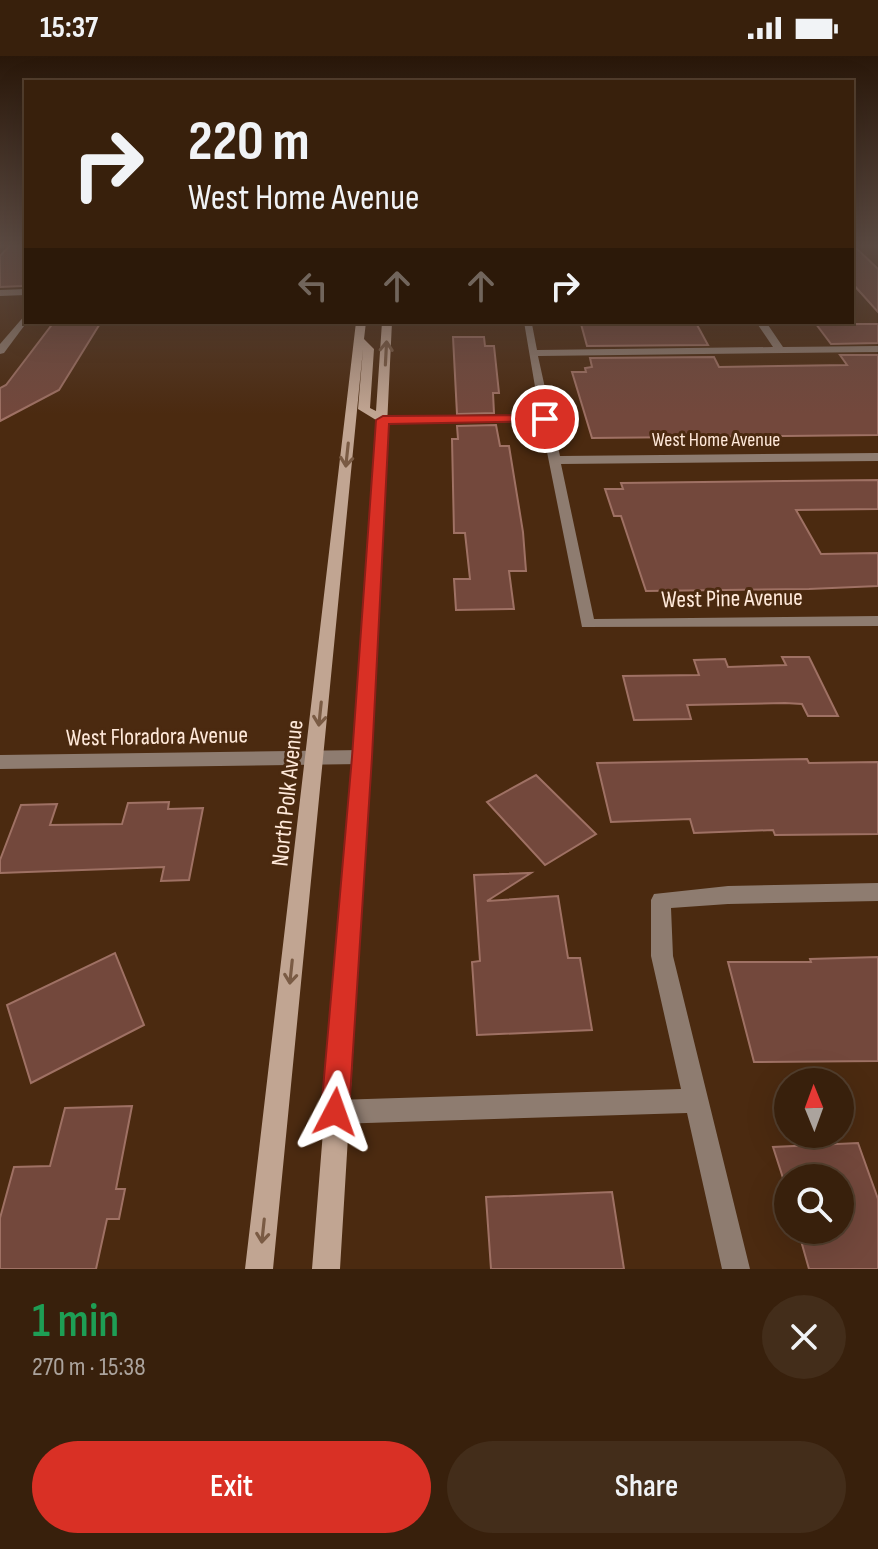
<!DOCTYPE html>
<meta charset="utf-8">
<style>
body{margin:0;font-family:"Sofia Sans Condensed",sans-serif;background:#432d1a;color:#f1f3f6;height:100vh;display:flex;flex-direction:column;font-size:30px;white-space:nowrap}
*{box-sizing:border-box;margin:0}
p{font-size:26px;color:#aba39d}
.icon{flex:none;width:44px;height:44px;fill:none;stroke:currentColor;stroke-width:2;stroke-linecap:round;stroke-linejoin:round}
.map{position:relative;height:1213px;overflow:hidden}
.side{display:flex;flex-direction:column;background:#38200c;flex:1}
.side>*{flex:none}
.hud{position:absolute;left:24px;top:24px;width:830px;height:244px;border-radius:0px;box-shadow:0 8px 32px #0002,0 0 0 2px #523e2d;background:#38200c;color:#f1f3f6;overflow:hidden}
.needle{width:52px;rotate:359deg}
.tools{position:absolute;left:774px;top:1012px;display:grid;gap:16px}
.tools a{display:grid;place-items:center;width:80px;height:80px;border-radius:50%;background:#38200c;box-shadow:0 8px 32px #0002,0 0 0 2px #523e2d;font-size:40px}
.pin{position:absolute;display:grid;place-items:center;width:68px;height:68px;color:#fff;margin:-34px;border:4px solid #fff;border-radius:50%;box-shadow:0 2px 8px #0007}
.me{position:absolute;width:88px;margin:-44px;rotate:4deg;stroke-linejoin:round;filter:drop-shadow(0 0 6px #0008)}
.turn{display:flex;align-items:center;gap:28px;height:168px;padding:0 32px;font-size:36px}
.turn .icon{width:104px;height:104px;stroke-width:2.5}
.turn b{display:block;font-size:56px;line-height:68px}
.lanes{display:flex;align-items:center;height:76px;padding:0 32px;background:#0003;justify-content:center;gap:40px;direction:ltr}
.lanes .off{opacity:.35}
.round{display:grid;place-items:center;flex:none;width:84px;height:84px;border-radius:42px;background:#432d1a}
.head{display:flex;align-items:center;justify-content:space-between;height:136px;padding:0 32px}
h1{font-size:48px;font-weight:600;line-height:60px;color:#1e9e55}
.button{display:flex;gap:16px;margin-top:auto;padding:16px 32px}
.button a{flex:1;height:92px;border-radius:48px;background:#d93025;color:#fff;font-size:32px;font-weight:600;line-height:92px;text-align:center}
.button a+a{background:#432d1a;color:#f1f3f6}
.status{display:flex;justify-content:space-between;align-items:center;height:56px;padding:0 40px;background:#38200c;direction:ltr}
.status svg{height:22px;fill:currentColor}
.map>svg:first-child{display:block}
.building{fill:#73483c;stroke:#9f7164;stroke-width:2}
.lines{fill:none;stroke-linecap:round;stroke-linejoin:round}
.minor{fill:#8e7c70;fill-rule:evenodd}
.secondary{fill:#c1a592;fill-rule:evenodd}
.oneway{stroke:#7a5b44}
.route{fill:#d93025;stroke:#8d1f18;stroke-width:2}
.labels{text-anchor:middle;stroke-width:6;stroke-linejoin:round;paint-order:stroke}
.far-street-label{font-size:20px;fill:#ffe9da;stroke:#4b2a10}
.street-label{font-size:24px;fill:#ffe9da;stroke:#4b2a10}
</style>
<div class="status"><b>15:37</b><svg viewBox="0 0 49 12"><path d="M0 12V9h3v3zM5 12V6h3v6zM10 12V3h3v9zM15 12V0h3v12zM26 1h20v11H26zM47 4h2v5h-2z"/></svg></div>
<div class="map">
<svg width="878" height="1213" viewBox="0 0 878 1213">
<rect width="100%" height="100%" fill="#4b2a10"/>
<!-- building -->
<g class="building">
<polygon points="11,188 26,188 26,225 22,230 0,231 0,200"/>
<polygon points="852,188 878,213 878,256 852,227"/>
<polygon points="54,266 101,266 59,334 0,365 0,332 6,329"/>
<polygon points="696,267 708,289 587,290 581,268"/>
<polygon points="816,268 878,268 878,287 831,288"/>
<polygon points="453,281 484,281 485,290 494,290 499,337 493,337 494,357 457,358"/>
<polygon points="840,299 878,299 878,379 592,382 572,316 586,316 585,312 592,311 590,302 714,301 719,311 847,309"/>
<polygon points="496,369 500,390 509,390 523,476 526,515 509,515 514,553 456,554 454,523 470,523 465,477 454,477 452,383 458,383 457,370"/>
<polygon points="878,424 878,453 796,454 821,498 878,497 878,530 809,533 646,535 621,460 614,460 605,433 623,433 621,427"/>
<polygon points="782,601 809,601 838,660 808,660 802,648 785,647 687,649 691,663 634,664 623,620 699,619 694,604 725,603 728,611 786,609"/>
<polygon points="807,703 809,707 878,706 878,778 775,779 773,774 694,777 690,763 611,766 597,707"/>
<polygon points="536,719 596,778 545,809 487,746"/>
<polygon points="169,746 168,753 203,752 189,824 161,825 164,811 0,817 0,804 21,749 57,748 50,769 122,768 128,747"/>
<polygon points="531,817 487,845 558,840 568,902 580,902 592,974 477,979 472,906 480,905 474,819"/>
<polygon points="115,897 144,969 31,1027 7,949"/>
<polygon points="878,901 878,1005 754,1006 728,906 811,906 810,903"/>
<polygon points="132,1050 116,1133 125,1133 119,1163 107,1163 96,1213 0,1213 0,1162 14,1111 50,1110 65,1052"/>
<polygon points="858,1087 878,1143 878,1213 809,1213 798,1174 840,1174 840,1122 783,1122 773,1091"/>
<polygon points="612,1136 624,1213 491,1213 486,1141"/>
</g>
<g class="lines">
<!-- minor -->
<g class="minor">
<polygon points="26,233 26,239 0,240 0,234"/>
<polygon points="26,258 27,266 4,297 0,298 0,288"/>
<polygon points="524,266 532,268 537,294 773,291 756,266 766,266 783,291 878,290 878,296 538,300 560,400 878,397 878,405 561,408 594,563 878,560 878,570 582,571 541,366 383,367 377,364 383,361 540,360"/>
<polygon points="362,694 368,696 371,701 368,706 362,708 0,713 0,699"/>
<polygon points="878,827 878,845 728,848 671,852 673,900 750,1213 722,1213 687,1057 335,1068 326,1065 323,1056 326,1047 335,1044 681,1033 651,900 651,844 654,838 728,830"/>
</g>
<!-- secondary -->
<polygon class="secondary" points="356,266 366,266 364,283 374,293 370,352 376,355 382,266 392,266 371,701 340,1213 312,1213 353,701 376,364 358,353 363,293 273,1213 245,1213"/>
</g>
<!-- one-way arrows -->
<defs><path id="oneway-shaft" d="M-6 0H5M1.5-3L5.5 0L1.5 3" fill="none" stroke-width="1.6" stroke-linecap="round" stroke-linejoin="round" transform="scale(2)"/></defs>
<g class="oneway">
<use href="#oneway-shaft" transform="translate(386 297) rotate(-87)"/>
<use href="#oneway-shaft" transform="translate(347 399) rotate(96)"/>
<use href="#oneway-shaft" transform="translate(320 658) rotate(96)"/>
<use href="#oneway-shaft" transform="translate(291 916) rotate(96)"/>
<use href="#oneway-shaft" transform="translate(263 1175) rotate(96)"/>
</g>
<!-- sky -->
<linearGradient id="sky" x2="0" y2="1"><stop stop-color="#291709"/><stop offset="0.53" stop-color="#5b4a42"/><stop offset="1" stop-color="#5b4a42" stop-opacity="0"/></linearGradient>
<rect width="878" height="358" fill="url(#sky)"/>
<!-- route -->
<polygon class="route" points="545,359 551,363 549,365 389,368 372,701 349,1056 345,1065 335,1070 325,1065 321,1056 352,701 376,364 383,360"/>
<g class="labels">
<!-- far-street labels -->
<g class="far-street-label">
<text x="716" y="390">West Home Avenue</text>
</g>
<!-- street labels -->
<g class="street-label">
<text transform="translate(732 542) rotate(-1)" y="8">West Pine Avenue</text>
<text transform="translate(157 680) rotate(-1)" y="8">West Floradora Avenue</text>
<text transform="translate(287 737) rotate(-84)" y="8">North Polk Avenue</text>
</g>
</g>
</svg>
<div class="tools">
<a><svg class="needle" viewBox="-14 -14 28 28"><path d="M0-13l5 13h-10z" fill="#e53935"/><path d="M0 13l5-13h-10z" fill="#aba39d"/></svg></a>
<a><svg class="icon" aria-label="search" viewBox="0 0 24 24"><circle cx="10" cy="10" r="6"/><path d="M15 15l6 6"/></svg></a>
</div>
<div class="pin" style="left:545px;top:363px;background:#d93025"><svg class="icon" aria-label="arrive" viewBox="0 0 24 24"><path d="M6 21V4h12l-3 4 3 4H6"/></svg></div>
<svg class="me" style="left:335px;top:1056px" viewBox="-20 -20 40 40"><path d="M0-17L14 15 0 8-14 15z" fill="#d93025" stroke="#fff" stroke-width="4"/></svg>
<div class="hud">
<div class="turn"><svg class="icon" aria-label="right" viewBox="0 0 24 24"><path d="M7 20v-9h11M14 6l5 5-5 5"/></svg><div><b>220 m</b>West Home Avenue</div></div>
<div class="lanes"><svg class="icon off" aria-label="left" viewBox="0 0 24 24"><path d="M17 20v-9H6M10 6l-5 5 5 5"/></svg><svg class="icon off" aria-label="ahead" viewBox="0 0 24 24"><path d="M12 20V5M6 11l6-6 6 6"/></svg><svg class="icon off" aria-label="ahead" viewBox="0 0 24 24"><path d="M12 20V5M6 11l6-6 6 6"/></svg><svg class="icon" aria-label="right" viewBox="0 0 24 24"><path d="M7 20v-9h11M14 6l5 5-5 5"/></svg></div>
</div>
</div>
<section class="side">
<div class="head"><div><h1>1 min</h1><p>270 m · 15:38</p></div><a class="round"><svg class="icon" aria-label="close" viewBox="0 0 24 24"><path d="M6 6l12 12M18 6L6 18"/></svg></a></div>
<div class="button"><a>Exit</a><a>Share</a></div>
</section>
